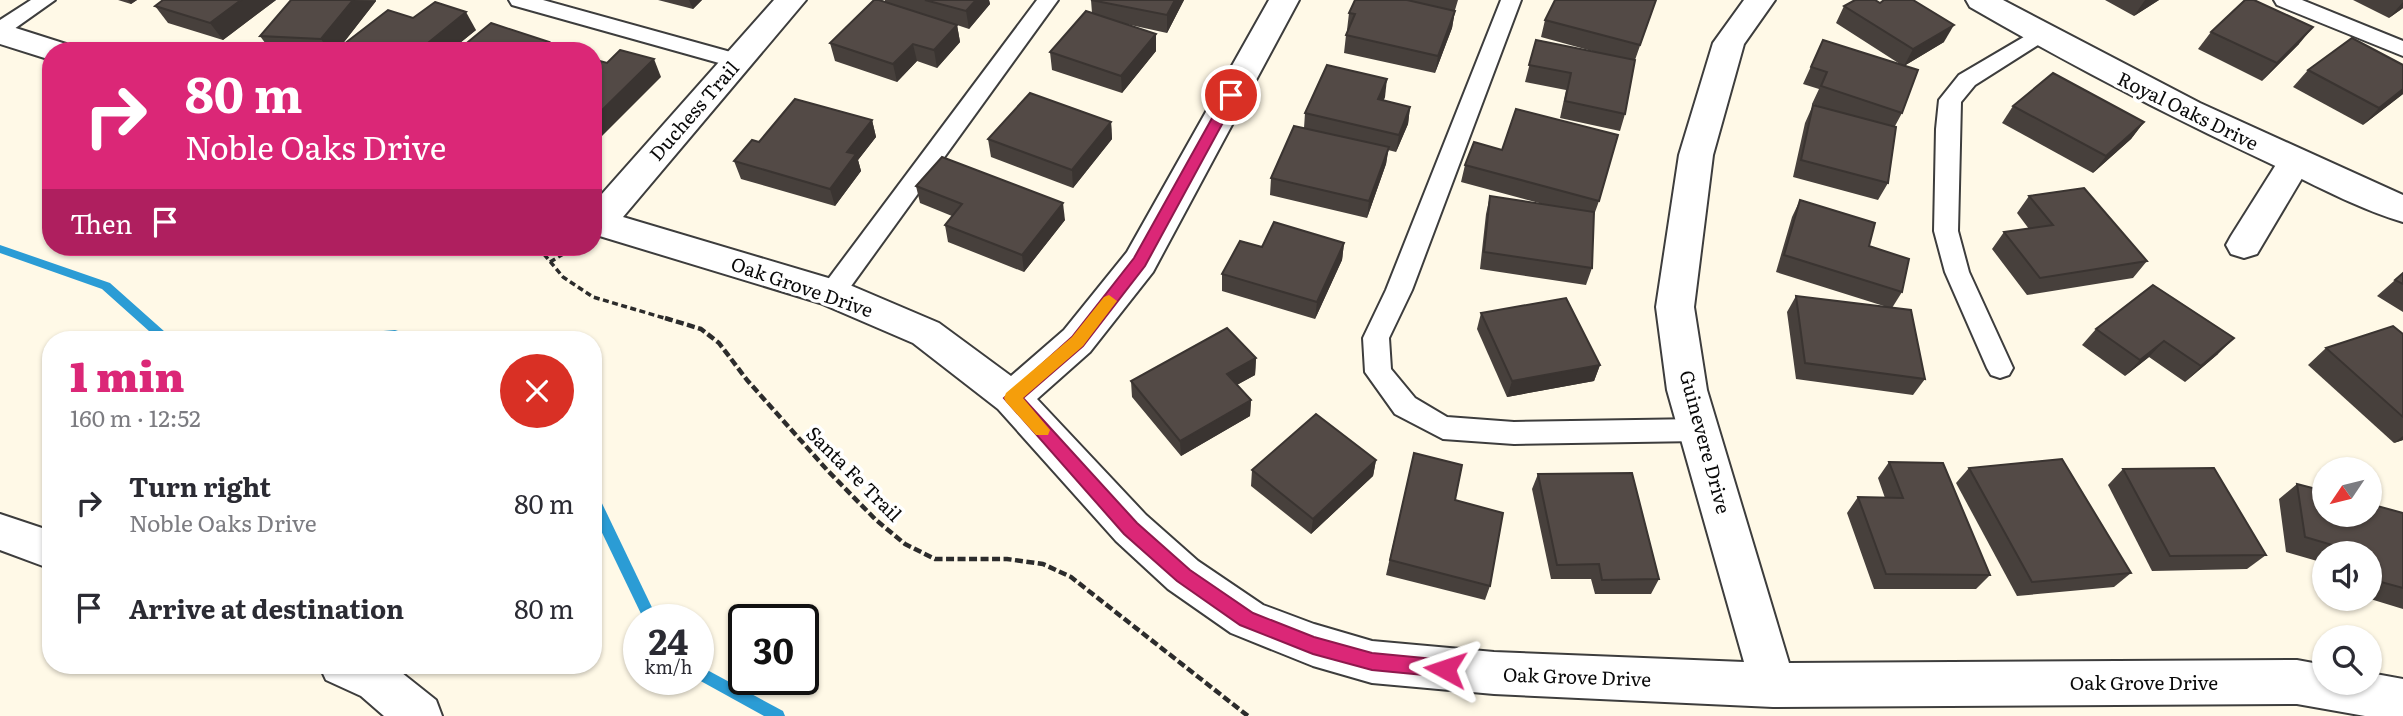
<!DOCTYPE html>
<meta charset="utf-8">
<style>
body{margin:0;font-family:Literata,serif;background:#f7f7f7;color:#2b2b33;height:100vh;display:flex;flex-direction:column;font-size:26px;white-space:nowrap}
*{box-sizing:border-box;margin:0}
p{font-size:23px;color:#7c7c81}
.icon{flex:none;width:38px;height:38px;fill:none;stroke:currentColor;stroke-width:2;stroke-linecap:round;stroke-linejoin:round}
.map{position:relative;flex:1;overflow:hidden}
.sheet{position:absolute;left:42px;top:331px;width:560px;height:343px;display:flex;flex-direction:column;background:#fff;border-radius:28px;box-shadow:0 2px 5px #0004}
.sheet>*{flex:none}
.hud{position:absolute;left:42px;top:42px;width:560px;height:214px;border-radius:28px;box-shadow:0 2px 5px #0004;background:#db2777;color:#fff;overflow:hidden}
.needle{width:46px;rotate:235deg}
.controls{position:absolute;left:2312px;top:457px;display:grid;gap:14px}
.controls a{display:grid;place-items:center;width:70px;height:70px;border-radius:50%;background:#fff;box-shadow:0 2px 5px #0004;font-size:35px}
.speed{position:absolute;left:623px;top:604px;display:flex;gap:14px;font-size:35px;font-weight:700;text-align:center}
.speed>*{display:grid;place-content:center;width:91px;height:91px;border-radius:50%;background:#fff;box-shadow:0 2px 5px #0004;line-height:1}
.speed small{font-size:18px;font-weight:400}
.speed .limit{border:4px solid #111;border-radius:10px;background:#fff;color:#111}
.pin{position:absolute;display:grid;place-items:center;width:60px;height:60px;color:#fff;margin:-30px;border:4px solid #fff;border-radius:50%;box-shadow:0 2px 7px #0007}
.me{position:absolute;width:77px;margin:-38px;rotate:275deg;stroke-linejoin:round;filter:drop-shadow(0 0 5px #0008)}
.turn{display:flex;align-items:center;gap:24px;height:147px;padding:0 28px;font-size:32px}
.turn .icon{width:91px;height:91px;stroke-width:2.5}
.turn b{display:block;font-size:49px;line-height:60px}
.then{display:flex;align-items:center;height:66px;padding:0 28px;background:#0003;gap:14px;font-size:26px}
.round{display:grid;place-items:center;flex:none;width:74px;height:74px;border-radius:37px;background:#f7f7f7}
.overview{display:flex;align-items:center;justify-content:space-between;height:119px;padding:0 28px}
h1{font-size:42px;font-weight:800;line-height:52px;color:#db2777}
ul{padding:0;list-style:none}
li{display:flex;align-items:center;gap:21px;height:105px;padding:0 28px}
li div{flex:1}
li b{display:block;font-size:26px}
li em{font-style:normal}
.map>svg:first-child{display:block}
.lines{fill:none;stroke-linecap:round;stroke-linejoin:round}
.stream{fill:#2b9cd5;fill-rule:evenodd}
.service-casing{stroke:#3d3d3d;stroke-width:4}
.minor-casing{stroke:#3d3d3d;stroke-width:4}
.tertiary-casing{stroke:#3d3d3d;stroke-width:4}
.path-far1{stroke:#2c2c2c;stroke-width:3.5;stroke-dasharray:6 3.5;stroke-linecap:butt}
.path{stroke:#2c2c2c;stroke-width:4.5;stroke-dasharray:8 3.5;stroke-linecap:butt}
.service{fill:#fff;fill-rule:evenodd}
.minor{fill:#fff;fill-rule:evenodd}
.tertiary{fill:#fff;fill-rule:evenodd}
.wall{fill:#47403c}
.shaded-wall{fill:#3a3431}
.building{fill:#534a46;stroke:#3a3431;stroke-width:2}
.route{fill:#db2777;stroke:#8e194d;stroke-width:2}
.slow{fill:#f59e0b}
.labels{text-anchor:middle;stroke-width:7;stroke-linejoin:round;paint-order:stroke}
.street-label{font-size:19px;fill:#0a0a0a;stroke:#fff}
</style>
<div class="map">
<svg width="2403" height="716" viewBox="0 0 2403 716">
<rect width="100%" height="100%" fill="#fff9e7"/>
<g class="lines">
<!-- stream -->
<g class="stream">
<polygon points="0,245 110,283 174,340 159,340 102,289 0,253"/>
<polygon points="395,330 416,337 418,340 331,340 337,335"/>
<polygon points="593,493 598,495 658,620 644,620 593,514"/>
<polygon points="698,665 783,711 785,716 764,716 697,679"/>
</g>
<!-- service casing -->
<g class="service-casing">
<g id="service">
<polygon points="31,0 55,0 7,34 0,36 0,20"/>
<polygon points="509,0 543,0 745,56 748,61 745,66 737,68 512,5"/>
<polygon points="1037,0 1058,0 841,300 832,303 823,300 819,293 823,286"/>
<polygon points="1501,0 1521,0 1412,290 1389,338 1391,369 1415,398 1447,417 1514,422 1699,419 1709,422 1713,430 1709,438 1699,441 1514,444 1443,439 1395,414 1365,372 1363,338 1386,290"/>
<polygon points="2274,0 2302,0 2403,41 2403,56 2277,5"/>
<polygon points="2039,28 2046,30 2050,35 2046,40 1975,85 1961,102 1958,231 1969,272 2013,368 2009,375 2000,378 1991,375 1987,368 1945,272 1934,231 1936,129 1939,100 1959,75"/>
</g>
</g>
<!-- minor casing -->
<g class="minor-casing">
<g id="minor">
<polygon points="774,0 806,0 623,217 845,283 939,323 1011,376 1064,330 1127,252 1269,0 1299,0 1153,272 1090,352 1037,399 1146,515 1198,561 1263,605 1314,624 1372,641 1494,652 1744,662 1667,390 1656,307 1679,155 1713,43 1744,0 1775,0 1744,44 1713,155 1694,307 1707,390 1789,663 2297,660 2324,665 2324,682 2370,682 2370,673 2403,679 2403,716 2365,716 2297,704 1773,707 1494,694 1372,683 1313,666 1231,633 1168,589 1116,541 998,409 913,343 820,303 593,234 593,204"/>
<polygon points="0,23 66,44 71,51 51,51 51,60 0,44"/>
<polygon points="2294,151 2306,155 2311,163 2257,254 2244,258 2231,254 2226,245 2231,236 2282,155"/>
<polygon points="0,514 51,531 51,569 0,550"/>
<polygon points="319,665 392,665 436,700 442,716 384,716 361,696 326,680"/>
</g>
</g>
<!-- tertiary casing -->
<g class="tertiary-casing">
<path id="tertiary" d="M1966,0H2003L2200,103L2403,195V222C2356,208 2311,183 2267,162C2166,115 2067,63 1970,7Z"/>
</g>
<!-- path-far1 -->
<g class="path-far1">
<polyline points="538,247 563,277 593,297 671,320"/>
<polyline points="550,262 575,247"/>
</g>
<!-- path -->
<polyline class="path" points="665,318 701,329 719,343 747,380 828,471 876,520 905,544 935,559 1007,559 1043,564 1071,577 1248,716"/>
<!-- service -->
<use href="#service" class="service"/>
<!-- minor -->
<use href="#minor" class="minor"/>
<!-- tertiary -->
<use href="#tertiary" class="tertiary"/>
</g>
<!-- wall -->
<g class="wall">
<polygon points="118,0 137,0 131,4"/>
<polygon points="163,0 276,0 223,40 168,23 155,6"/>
<polygon points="291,0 376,0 376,1 341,46 413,18 476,30 450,51 271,51 260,36"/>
<polygon points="658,0 702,0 693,9"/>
<polygon points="885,0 989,0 990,4 969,29 957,25 960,42 937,68 917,61 897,82 835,61 830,43 885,2"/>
<polygon points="1091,0 1184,0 1167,33 1126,24 1156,34 1156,51 1122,93 1052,70 1050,52 1092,13"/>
<polygon points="1355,0 1458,0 1455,10 1452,28 1435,73 1344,53 1346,35 1348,30 1347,30 1349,13"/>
<polygon points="1656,0 1635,60 1625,114 1620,131 1560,118 1566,90 1525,82 1536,40 1603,54 1541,37 1545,20"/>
<polygon points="2105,0 2159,0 2134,16"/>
<polygon points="2353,0 2403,0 2403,8 2389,18"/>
<polygon points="1844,6 1944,42 1904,66 1902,113 1895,126 1888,183 1878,200 1793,177 1805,123 1813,105 1834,111 1812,104 1819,89 1803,84 1823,40 1903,66 1836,23"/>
<polygon points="2211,32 2299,44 2262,81 2198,49"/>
<polygon points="2308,70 2403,94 2363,125 2293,87"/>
<polygon points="1385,97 1383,101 1410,107 1408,124 1396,152 1388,150 1386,164 1367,218 1270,195 1271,178 1304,128 1305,113"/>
<polygon points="2013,106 2144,122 2131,139 2093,173 2002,123"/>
<polygon points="872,120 876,137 858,160 861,171 835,206 741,179 734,161 759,142"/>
<polygon points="1111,122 1112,139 1073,188 991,157 988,139"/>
<polygon points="1465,165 1599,201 1594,215 1592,268 1586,285 1480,269 1486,214 1490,196 1543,204 1461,182"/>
<polygon points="916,186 1065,220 1024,272 948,242 945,225 952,216 920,203"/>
<polygon points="2029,196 2147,261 2133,278 2027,295 1992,249 2004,232 2029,229 2017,213"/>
<polygon points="1800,200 1869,246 1902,292 1892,308 1925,379 1913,395 1796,379 1787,312 1796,296 1887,307 1776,272 1792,217"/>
<polygon points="1344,243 1342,260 1315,319 1222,291 1222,274 1262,247"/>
<polygon points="2403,273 2403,312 2377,296"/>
<polygon points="2153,285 2218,354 2185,382 2149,357 2125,376 2082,345 2096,329"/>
<polygon points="1481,313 1600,365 1594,381 1507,397 1477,329"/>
<polygon points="2403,334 2403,440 2394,443 2308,365 2326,348"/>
<polygon points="1256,358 1255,375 1237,385 1251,400 1250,416 1181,456 1132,397 1131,381"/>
<polygon points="1414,453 1455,500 1490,586 1485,600 1386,575"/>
<polygon points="1376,460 1373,476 1311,534 1251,486 1252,470"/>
<polygon points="1889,462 1990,575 1976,589 1874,589 1847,513 1858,497 1885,498 1878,478"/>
<polygon points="1969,468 2131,573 2114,587 2017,596 1956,483"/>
<polygon points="2123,469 2266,555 2247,569 2152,571 2108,485"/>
<polygon points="1538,474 1659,579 1651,594 1595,594 1591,579 1551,579 1532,489"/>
<polygon points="2297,484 2403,513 2403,609 2367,598 2370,598 2370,553 2324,553 2324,563 2286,552 2279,499"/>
</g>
<!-- shaded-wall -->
<g class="shaded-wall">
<polygon points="128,0 137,0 131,4"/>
<polygon points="241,0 276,0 223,40 210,23"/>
<polygon points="353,0 376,1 337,51 329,51 321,39"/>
<polygon points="689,0 702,0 693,9"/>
<polygon points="976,0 989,0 990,4 969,29 966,11"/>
<polygon points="1175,0 1184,0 1167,33 1167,15"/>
<polygon points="2145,0 2159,0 2134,16"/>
<polygon points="2403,2 2403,8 2389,18"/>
<polygon points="1455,11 1452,28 1435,73 1438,56"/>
<polygon points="466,12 476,30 450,51 418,51"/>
<polygon points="957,25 960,42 937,68 934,50"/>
<polygon points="1954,25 1944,42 1904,66 1913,49"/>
<polygon points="2313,27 2299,44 2262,81 2277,63"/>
<polygon points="1156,34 1156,51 1122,93 1121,76"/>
<polygon points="549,42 554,51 539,51"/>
<polygon points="913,44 917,61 897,82 893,64"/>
<polygon points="654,59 661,77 597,141 593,133 593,119"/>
<polygon points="1387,79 1385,97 1376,117 1378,99"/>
<polygon points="2403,89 2403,94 2363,125 2379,108"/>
<polygon points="1410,107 1408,124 1396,152 1399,135"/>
<polygon points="872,120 876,137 858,160 861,171 835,206 830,189 847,152"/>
<polygon points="1111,122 1112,139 1073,188 1072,170"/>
<polygon points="2144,122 2131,139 2093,173 2106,156"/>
<polygon points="1389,147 1386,164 1367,218 1369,201"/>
<polygon points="1063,203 1065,220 1024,272 1022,255"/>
<polygon points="1344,243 1342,260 1315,319 1317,302"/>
<polygon points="2234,338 2218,354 2185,382 2201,366"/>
<polygon points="2164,341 2149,357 2125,376 2140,360"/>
<polygon points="1256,358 1255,375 1227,390 1227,374"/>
<polygon points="1600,365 1594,381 1507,397 1512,381"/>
<polygon points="1251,400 1250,416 1181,456 1180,441"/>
<polygon points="2403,436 2403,440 2394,443"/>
<polygon points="1376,460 1373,476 1311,534 1313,519"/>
</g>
<!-- building -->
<g class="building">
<polygon points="163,0 241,0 210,23 155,6"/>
<polygon points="291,0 353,0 321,39 260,36"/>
<polygon points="874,0 879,0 957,25 934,50 913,44 893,64 830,43"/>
<polygon points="925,0 976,0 966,11"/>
<polygon points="1091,0 1175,0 1167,15"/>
<polygon points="1355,0 1407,0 1455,11 1438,56 1346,35 1355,14 1349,13"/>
<polygon points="1555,0 1656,0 1640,45 1545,20"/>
<polygon points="1855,0 1875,0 1880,3 1884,0 1913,0 1954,25 1913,49 1844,6"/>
<polygon points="2245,0 2254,0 2313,27 2277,63 2211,32"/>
<polygon points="435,2 466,12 418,51 335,51 388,10 413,18"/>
<polygon points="1086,11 1156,34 1121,76 1050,52"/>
<polygon points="491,23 549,42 539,51 457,51"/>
<polygon points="2352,38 2403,65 2403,89 2379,108 2308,70"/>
<polygon points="1536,40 1635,60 1625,114 1565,101 1571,73 1529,65"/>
<polygon points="1823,40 1918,70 1902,113 1821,86 1827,72 1811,67"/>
<polygon points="620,50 654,59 593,119 593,59 607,63"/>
<polygon points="1327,65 1387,79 1378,99 1410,107 1399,135 1305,113"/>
<polygon points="2053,73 2144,122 2106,156 2013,106"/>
<polygon points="1030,93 1111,122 1072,170 988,139"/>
<polygon points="795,99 872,120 847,152 856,154 830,189 734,161 752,140 759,142"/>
<polygon points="1813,105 1896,127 1888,183 1801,160"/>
<polygon points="1516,109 1618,135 1599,201 1465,165 1474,142 1502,150"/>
<polygon points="1294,126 1389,147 1369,201 1271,178"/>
<polygon points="942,157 1063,203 1022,255 945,225 962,204 916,186"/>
<polygon points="2084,188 2147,261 2040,278 2004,232 2053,225 2029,196"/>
<polygon points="1490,196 1594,212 1592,268 1484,252"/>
<polygon points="1800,200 1875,223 1869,246 1909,259 1902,292 1784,255"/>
<polygon points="1274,222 1344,243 1317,302 1222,274 1240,241 1262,247"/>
<polygon points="2403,273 2403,284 2395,280"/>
<polygon points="2153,285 2234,338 2201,366 2164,341 2140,360 2096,329"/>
<polygon points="1796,296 1911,310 1925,379 1805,363"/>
<polygon points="1566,298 1600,365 1512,381 1481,313"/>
<polygon points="2393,326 2403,334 2403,417 2326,348"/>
<polygon points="1227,328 1256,358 1227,374 1251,400 1180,441 1131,381"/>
<polygon points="1316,414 1376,460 1313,519 1252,470"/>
<polygon points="1414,453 1462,465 1455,500 1503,513 1490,586 1390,560"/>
<polygon points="2062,459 2131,573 2032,582 1969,468"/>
<polygon points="1889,462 1943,463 1990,575 1886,574 1858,497 1903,498"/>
<polygon points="2214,468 2266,555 2170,556 2123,469"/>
<polygon points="1632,473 1659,579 1602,580 1599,564 1557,565 1538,474"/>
<polygon points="2297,484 2324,491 2324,514 2370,514 2370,504 2403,513 2403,588 2370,579 2370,553 2347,553 2346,549 2305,537"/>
</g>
<!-- route -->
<polygon class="route" points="1231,91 1238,95 1145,266 1083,346 1023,398 1137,523 1190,570 1253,613 1314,637 1372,653 1445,660 1452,662 1455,669 1452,675 1445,677 1372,670 1313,654 1240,625 1177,581 1124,534 1004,398 1072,337 1134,258 1225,95"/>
<!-- slow -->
<polygon class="slow" points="1109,295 1117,301 1083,346 1023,398 1050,430 1048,435 1036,435 1006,402 1004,398 1006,393 1072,337 1104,297"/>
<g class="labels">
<!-- street labels -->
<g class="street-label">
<text transform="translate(694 111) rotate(-49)" y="7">Duchess Trail</text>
<text transform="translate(2188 111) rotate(26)" y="7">Royal Oaks Drive</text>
<text transform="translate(802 287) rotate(19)" y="7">Oak Grove Drive</text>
<text transform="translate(1705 442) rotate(75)" y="7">Guinevere Drive</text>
<text transform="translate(854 474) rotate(45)" y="7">Santa Fe Trail</text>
<text transform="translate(1577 677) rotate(2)" y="7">Oak Grove Drive</text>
<text x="2144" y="690">Oak Grove Drive</text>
</g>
</g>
</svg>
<div class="controls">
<a><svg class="needle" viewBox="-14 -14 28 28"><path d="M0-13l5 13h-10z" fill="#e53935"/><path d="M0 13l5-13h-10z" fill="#7c7c81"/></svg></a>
<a><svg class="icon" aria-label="sound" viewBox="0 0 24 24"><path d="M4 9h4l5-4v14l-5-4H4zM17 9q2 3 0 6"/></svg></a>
<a><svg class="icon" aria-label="search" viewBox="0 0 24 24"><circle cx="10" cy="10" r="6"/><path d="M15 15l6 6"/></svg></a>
</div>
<div class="speed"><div>24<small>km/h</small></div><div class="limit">30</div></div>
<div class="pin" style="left:1231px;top:95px;background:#d93025"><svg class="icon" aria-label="arrive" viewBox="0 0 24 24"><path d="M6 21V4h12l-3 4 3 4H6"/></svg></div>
<svg class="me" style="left:1445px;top:669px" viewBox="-20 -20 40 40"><path d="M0-17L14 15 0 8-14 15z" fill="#db2777" stroke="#fff" stroke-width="4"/></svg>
<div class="hud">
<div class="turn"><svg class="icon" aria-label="right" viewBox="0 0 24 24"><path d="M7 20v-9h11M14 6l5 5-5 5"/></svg><div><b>80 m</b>Noble Oaks Drive</div></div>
<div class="then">Then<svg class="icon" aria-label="arrive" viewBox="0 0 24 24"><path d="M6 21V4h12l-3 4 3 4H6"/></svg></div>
</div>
<section class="sheet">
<div class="overview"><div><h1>1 min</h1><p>160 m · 12:52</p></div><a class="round" style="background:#d93025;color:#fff"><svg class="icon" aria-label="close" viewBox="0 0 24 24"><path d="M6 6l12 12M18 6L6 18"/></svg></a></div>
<ul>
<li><svg class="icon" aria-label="right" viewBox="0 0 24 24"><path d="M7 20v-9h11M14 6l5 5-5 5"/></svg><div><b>Turn right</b><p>Noble Oaks Drive</p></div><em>80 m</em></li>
<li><svg class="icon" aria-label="arrive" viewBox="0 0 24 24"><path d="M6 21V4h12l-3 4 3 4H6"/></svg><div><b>Arrive at destination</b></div><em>80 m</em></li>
</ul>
</section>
</div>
